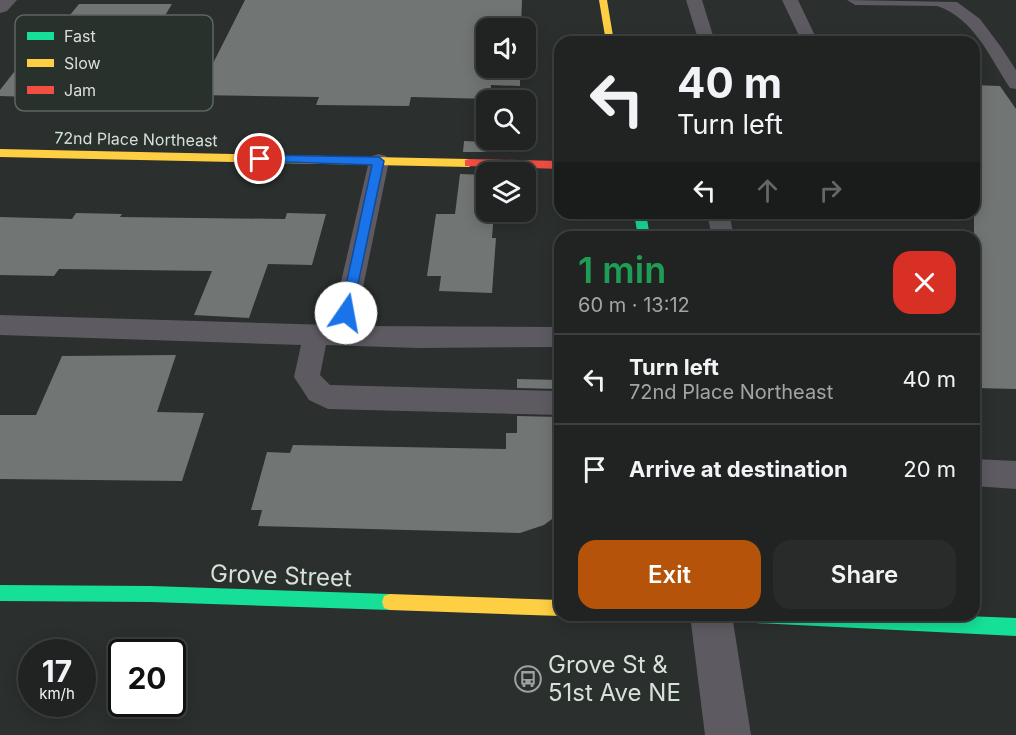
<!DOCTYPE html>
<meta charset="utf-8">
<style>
body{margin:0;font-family:Inter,sans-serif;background:#282b2a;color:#f1f3f6;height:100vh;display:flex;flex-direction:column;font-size:22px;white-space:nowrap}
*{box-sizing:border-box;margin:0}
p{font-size:20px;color:#a2a4a5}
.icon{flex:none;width:33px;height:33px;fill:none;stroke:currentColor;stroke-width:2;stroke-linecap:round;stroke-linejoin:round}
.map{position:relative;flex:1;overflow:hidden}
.sheet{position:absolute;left:554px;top:231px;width:426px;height:390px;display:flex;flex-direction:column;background:#202322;border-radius:18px;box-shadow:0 3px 15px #0003,0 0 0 2px #3d4040}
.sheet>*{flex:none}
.guide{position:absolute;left:554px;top:36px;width:426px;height:183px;border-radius:18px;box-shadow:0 3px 15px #0003,0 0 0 2px #3d4040;background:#202322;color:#f1f3f6;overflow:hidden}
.controls{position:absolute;left:476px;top:18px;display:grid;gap:12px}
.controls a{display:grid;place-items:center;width:60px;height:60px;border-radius:12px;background:#202322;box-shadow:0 3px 15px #0003,0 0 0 2px #3d4040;font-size:30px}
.speed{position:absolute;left:18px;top:639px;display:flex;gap:12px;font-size:30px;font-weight:700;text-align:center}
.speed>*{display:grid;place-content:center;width:78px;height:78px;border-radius:50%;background:#202322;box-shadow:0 3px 15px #0003,0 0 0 2px #3d4040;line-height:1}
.speed small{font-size:15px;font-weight:400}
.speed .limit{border:3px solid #111;border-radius:9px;background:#fff;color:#111}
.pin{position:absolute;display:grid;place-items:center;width:51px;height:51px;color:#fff;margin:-26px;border:3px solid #fff;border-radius:50%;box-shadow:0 2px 6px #0007}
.me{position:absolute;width:66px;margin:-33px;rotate:12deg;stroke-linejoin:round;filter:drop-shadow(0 0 4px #0008)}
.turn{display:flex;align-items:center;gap:21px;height:126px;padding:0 24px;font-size:27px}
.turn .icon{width:78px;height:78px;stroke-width:2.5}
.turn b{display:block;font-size:42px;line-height:51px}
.lanes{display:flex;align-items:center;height:57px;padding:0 24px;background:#0003;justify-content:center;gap:30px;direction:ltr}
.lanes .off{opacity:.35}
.round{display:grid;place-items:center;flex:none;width:63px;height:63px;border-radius:18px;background:#282b2a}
.head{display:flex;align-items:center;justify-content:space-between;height:102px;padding:0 24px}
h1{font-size:36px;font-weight:600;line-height:45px;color:#1e9e55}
.cta{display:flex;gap:12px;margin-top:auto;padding:12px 24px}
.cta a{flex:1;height:69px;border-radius:18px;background:#b45309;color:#fff;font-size:24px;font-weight:600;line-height:69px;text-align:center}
.cta a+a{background:#282b2a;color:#f1f3f6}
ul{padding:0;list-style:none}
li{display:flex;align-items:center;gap:18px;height:90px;padding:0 24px;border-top:2px solid #3d4040}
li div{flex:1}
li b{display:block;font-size:22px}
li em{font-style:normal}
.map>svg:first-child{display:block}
.building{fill:#717573}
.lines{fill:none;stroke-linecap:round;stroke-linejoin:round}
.lane{fill:#5e5a62;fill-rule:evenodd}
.street{fill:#5e5a62;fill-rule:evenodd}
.fast{fill:#16e098;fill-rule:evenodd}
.slow{fill:#ffcf43;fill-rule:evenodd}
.jam{fill:#f24e42;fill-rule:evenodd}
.route{fill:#1a73e8;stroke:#114b97;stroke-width:1.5}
.labels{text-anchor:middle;stroke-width:6;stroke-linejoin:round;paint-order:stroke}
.far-street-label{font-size:16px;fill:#dadfdc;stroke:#29312d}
.near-street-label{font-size:24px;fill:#dadfdc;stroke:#29312d}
.near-poi-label{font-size:24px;fill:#dadfdc;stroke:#29312d;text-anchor:start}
.key{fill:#29312d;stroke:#5e6562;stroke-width:1.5}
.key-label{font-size:16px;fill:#dadfdc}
</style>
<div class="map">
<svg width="1016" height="735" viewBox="0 0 1016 735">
<rect width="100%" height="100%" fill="#2b2f2d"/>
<!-- building -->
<g class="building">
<polygon points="245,0 522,0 521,28 486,28 486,68 520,68 520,86 491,85 490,99 411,97 409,106 316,105 319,97 197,95"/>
<polygon points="79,4 172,4 114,100 0,96 0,90 25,58 29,58 36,48 43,48"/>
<polygon points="974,85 1000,86 1016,109 1016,389 974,388"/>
<polygon points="464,141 486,142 486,152 463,152"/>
<polygon points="460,174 486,175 486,212 494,212 492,238 496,238 492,293 439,291 441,276 427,276 436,214 455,214"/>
<polygon points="76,213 122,214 120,217 285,219 287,213 326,214 312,265 268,264 249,318 194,315 212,271 59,269 54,276 0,275 0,217 72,219"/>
<polygon points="176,355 157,412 204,413 182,481 0,479 0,415 36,415 62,356"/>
<polygon points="517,379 560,380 560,389 517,388"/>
<polygon points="517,416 560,417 560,513 544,525 520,533 258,526 262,510 251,510 267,452 290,453 293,445 506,449 506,433 517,433"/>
</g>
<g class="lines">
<!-- lane -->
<g class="lane">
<polygon points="686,0 702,0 715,42 699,42"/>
<polygon points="782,0 798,0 818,42 802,42"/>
<path d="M847,0L957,2L980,19L1001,47L1016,70V89L1010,88C990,58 974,18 937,6L855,5Z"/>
<polygon points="379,154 386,156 389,161 355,326 560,327 560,347 418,348 326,345 320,375 330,385 560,391 560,415 328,409 309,400 294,377 301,345 0,335 0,315 331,325 369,161 372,156"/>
<polygon points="707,213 729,213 734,237 712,237"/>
<polygon points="974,459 1016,461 1016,489 974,486"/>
</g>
<!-- street -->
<g class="street">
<polygon points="0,0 17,0 7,11 0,13"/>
<polygon points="690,615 732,615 751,735 705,735"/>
</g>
<!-- fast -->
<g class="fast">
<polygon points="634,213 646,213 650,237 638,237"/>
<polygon points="0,585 151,586 390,594 396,596 398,602 396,608 390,610 151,602 0,601"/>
<polygon points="747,615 941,615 1016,618 1016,636 755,623 749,621"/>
</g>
<!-- slow -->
<g class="slow">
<polygon points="599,0 607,0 614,42 606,42"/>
<polygon points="0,149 469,159 474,163 469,167 0,157"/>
<polygon points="390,594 560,600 560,615 563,615 560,616 390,610 384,608 382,602 384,596"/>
</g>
<!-- jam -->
<polygon class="jam" points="469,159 560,161 560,169 465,166 465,160"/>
</g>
<!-- route -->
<polygon class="route" points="260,155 379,157 384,161 351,317 346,318 340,313 372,165 256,161 255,159"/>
<!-- icons -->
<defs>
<g id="bus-ring" transform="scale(1.35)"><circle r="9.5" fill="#29312d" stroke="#9da19f" stroke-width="1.5"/><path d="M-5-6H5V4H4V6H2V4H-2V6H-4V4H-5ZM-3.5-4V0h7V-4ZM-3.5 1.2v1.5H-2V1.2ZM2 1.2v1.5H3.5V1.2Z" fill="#9da19f"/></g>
</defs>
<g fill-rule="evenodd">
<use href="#bus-ring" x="528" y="679"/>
</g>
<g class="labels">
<!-- far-street labels -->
<g class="far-street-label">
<text transform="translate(136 139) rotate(1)" y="6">72nd Place Northeast</text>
</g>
<!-- near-street labels -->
<g class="near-street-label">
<text transform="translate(281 576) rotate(2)" y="8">Grove Street</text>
</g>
<!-- near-poi labels -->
<g class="near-poi-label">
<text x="548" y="673">Grove St &amp;<tspan x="548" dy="28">51st Ave NE</tspan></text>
</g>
</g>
<!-- legend -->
<rect x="15" y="15" width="198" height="96" rx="9" class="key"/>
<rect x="27" y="32" width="27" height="8" fill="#16e098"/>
<rect x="27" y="59" width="27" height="8" fill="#ffcf43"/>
<rect x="27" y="86" width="27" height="8" fill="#f24e42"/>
<g class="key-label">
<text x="64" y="42">Fast</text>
<text x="64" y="69">Slow</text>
<text x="64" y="96">Jam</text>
</g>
</svg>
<div class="controls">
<a><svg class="icon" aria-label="sound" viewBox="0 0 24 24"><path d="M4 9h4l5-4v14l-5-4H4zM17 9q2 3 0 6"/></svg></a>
<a><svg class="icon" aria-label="search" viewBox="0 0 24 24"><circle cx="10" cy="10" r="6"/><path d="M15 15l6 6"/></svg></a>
<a><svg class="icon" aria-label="layers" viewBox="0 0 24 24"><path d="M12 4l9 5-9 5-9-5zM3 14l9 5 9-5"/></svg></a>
</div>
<div class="speed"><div>17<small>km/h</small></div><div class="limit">20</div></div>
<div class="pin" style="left:260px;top:159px;background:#d93025"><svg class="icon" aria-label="arrive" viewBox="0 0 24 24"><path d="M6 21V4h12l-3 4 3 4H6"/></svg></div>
<svg class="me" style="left:346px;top:313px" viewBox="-20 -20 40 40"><circle r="19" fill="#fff"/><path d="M0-13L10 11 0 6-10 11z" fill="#1a73e8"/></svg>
<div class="guide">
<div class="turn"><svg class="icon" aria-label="left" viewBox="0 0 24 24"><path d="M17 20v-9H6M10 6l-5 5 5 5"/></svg><div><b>40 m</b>Turn left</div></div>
<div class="lanes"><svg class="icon" aria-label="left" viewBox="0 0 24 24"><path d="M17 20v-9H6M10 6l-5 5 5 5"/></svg><svg class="icon off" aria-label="ahead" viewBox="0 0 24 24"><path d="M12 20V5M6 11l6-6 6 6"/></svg><svg class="icon off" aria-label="right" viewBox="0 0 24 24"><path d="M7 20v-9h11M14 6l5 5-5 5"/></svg></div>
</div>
<section class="sheet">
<div class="head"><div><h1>1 min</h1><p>60 m · 13:12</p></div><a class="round" style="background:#d93025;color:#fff"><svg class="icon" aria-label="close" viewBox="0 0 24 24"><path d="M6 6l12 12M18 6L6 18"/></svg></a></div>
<ul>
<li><svg class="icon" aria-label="left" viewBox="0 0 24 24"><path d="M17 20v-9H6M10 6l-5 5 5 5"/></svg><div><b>Turn left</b><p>72nd Place Northeast</p></div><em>40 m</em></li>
<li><svg class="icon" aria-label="arrive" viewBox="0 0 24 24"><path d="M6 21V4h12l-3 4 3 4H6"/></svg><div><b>Arrive at destination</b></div><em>20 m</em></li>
</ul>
<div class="cta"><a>Exit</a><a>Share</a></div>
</section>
</div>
